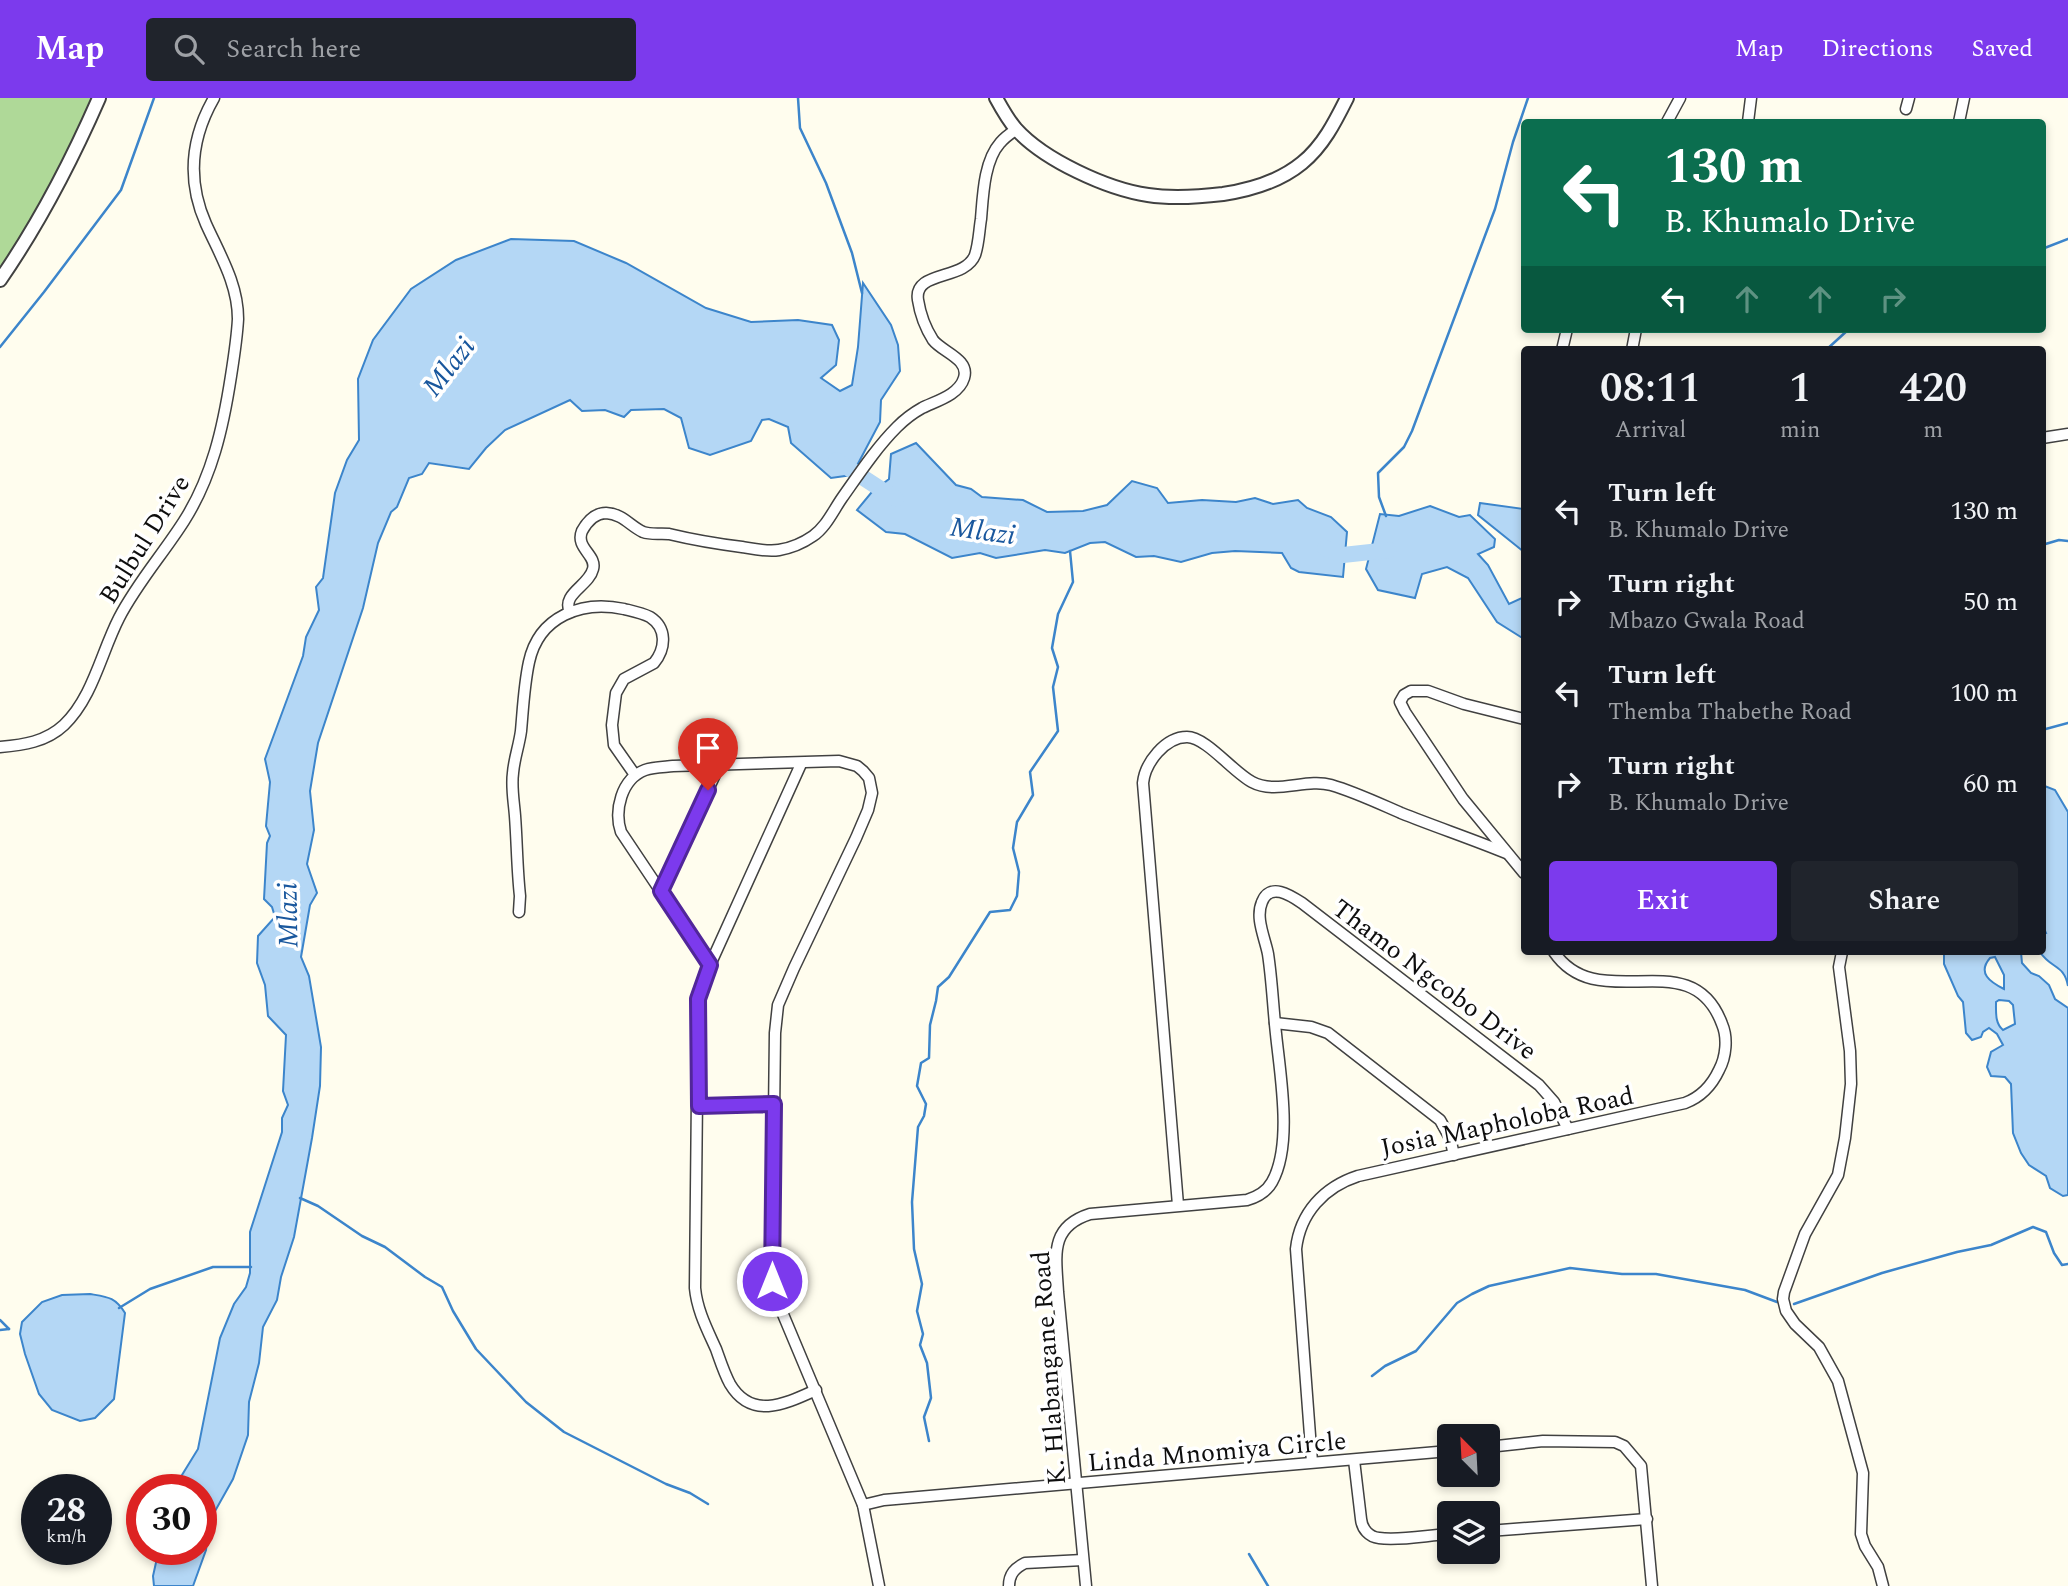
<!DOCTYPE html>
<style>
body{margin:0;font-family:Spectral,serif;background:#20242c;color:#f1f3f6;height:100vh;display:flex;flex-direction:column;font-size:26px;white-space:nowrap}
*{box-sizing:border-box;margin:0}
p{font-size:23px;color:#9ea1a6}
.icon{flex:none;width:38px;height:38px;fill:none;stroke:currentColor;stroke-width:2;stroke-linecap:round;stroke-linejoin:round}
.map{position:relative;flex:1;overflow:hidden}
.drawer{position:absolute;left:1521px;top:248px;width:525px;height:609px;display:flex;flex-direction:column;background:#171b24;border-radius:7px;box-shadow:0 4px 10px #0003}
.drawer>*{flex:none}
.banner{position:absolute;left:1521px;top:21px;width:525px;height:214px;border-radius:7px;box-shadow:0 4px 10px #0003;background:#0b6e4f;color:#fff;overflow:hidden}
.needle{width:46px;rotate:336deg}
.buttons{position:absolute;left:1437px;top:1326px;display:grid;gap:14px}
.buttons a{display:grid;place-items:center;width:63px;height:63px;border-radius:7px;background:#171b24;box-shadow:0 4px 10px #0003;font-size:35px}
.speed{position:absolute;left:21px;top:1376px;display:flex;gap:14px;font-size:35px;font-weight:700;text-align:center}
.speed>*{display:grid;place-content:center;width:91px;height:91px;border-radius:50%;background:#171b24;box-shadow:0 4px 10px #0003;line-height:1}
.speed small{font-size:18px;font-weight:400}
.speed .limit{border:10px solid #d22;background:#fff;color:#111}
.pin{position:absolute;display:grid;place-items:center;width:60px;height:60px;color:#fff;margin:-72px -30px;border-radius:50% 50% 50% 0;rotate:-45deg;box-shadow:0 0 7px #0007}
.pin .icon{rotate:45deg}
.me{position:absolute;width:77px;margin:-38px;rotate:0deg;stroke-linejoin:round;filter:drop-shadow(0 0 5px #0008)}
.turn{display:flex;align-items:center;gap:24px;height:147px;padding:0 28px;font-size:32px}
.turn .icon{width:91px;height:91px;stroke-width:2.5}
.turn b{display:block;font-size:49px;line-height:60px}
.lanes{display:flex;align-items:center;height:66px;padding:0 28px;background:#0003;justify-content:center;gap:35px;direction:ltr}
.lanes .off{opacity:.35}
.eta{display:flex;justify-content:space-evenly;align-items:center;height:119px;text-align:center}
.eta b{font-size:42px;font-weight:600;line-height:49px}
.cta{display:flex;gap:14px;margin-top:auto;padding:14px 28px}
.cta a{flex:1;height:80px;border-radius:7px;background:#7c3aed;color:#fff;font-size:28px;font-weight:600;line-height:80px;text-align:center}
.cta a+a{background:#20242c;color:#f1f3f6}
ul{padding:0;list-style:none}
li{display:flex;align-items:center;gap:21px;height:91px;padding:0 28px}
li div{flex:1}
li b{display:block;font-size:26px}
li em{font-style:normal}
header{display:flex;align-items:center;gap:42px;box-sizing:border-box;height:98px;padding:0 35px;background:#7c3aed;color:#fff}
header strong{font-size:33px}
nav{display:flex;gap:38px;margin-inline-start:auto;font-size:24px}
.search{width:490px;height:63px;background:#20242c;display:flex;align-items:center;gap:18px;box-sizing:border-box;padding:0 24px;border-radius:7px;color:#9ea1a6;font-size:26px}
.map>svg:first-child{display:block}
.forest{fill:#afd998}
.water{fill:#b4d7f5;stroke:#3c85cb;stroke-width:2;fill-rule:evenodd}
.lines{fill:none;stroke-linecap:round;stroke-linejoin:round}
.stream{stroke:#3c85cb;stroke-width:2.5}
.river{stroke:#b4d7f5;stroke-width:16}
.minor-casing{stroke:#414141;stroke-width:13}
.tertiary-casing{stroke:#414141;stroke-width:16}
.minor{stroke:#fff;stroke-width:10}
.tertiary{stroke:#fff;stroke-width:12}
.route-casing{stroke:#51269a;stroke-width:18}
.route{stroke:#7c3aed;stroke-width:12}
.labels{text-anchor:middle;stroke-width:7;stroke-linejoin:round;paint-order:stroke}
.street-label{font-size:26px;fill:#0e0e0e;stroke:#fff}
.water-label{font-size:28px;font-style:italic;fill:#19579d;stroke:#fff}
</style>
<header>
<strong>Map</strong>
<div class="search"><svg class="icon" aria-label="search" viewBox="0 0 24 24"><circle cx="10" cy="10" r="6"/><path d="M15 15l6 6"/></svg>Search here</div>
<nav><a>Map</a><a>Directions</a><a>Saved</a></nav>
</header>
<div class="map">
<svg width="2068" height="1488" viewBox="0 0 2068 1488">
<rect width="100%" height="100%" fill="#fffdee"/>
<!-- forest -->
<polygon class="forest" points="0,0 98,0 77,48 0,178"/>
<!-- water -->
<g class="water">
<polygon points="511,141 574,143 626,165 706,210 751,224 798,222 832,227 839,242 836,267 821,280 840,293 852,287 858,249 863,185 891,227 898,247 900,273 881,302 880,324 852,377 831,380 791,345 788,329 769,321 762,322 751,343 710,357 689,350 681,320 664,311 631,312 624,319 605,312 582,313 570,302 505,332 486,350 469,371 429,365 422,376 409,380 397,409 391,414 378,445 363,510 318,645 310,693 314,732 307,766 317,795 310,807 301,859 309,878 321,949 320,988 312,1040 294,1139 281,1179 277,1202 263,1229 259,1265 249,1304 248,1337 233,1381 210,1422 206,1452 193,1488 154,1488 153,1478 159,1451 201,1451 201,1391 176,1391 182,1377 198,1351 220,1240 234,1206 246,1189 250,1175 250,1134 282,1034 282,1020 288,1007 283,993 286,937 268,918 265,887 257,865 258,838 275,819 272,809 264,801 267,745 270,738 266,728 270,684 265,661 303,558 306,539 319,512 316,489 323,480 335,395 347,362 359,342 358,281 373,242 411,191 456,162"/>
<polygon points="916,345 956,387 971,391 982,399 1023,402 1047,414 1083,413 1107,407 1132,383 1157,390 1168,405 1202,402 1236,404 1255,400 1273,406 1298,402 1307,410 1331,419 1347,434 1343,479 1299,474 1291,470 1282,455 1235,453 1212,455 1181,464 1154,458 1136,459 1105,444 1090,445 1065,455 1045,452 996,460 980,455 952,460 905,436 886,434 857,412 871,395 889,381 891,356"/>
<polygon points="1480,405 1524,411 1524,454 1478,417"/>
<polygon points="1430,408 1459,419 1470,417 1495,441 1494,449 1478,456 1488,467 1509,506 1524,499 1524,541 1497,524 1468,480 1447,469 1422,476 1415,500 1378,492 1366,471 1380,416 1399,418"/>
<path d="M2042,687L2055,692L2068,714V888C2064,866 2051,871 2040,854H2042V836L2046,835L2042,826Z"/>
<path d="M1944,854H2021L2022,865L2031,875L2039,878L2049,887L2055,901L2068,910V1097L2063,1098L2050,1090L2046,1078L2029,1067L2021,1055L2013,1035L2011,986L2005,979L1991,978L1987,969L1991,954L2003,947L1997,936L1989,930L1983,934L1981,939L1972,942L1966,935L1963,904L1958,898L1944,866ZM1995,859L2004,877V891C1990,884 1977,875 1990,860ZM1999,902L2009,903L2013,907L2015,926L2003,932C1995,925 1996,915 1996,904Z"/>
<path d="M90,1196C108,1199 115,1199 125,1215L114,1301L95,1320L80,1323L52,1312L39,1296L25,1256L20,1236L22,1224L42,1204L62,1197Z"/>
</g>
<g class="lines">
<!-- stream -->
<g class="stream">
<polyline points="798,0 800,30 826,85 852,155 862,195"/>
<polyline points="2042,151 2068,141"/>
<polyline points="0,249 44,194 121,92 154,0"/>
<polyline points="1826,252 1849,231"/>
<polyline points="1386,418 1379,399 1378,375 1404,349 1412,333 1495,111 1513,44 1528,0"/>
<polyline points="2042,447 2059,442 2068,443"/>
<polyline points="2042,632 2068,625"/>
<polyline points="300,1100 318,1108 362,1138 385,1149 425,1179 442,1189 453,1213 476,1251 526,1304 564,1334 666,1386 690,1395 708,1406"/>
<polyline points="1794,1206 1882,1175 1957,1154 1991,1147 2033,1129 2046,1134 2054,1155 2062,1167 2068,1166"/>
<polyline points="119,1210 150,1191 213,1169 251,1169"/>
<polyline points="0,1222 9,1231"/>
<polyline points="0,1232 9,1231"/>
<polyline points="1372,1278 1385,1268 1416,1253 1457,1205 1472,1196 1489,1188 1570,1170 1622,1176 1656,1176 1745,1192 1777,1204"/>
<polyline points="929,1343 924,1319 931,1300 927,1265 920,1247 923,1236 917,1213 922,1186 914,1151 912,1104 918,1029 924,1018 926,1006 917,988 921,965 929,960 930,927 936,903 938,889 949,879 990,814 1010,812 1017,798 1019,774 1013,750 1017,724 1033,697 1030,674 1058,633 1053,589 1058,569 1052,550 1058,516 1073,484 1070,453"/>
<polyline points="1249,1456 1268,1488"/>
</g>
<!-- river -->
<g class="river">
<polyline points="836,362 896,401"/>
<polyline points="1325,450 1343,457 1389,452"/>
</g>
<!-- minor casing -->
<g class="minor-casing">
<g id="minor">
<polyline points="1906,11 1909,0"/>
<polyline points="1667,24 1680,0"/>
<polyline points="1748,24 1751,0"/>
<polyline points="1959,24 1964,0"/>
<polyline points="1562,252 1567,231"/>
<polyline points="1632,252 1636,231"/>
<polyline points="2042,340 2068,336"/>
<path d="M570,514C561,496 589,488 593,471C597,457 575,450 582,433C587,424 595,415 606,415C623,416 630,428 643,434C651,437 661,435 669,436C694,442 718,446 742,449C754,451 767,454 779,452C791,450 803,445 813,438C826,429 833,413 842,400C859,376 876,350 897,329C904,322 913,315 922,310C936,303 959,297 964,280C970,261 942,254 933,242C926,231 920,215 918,202C913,172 965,183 975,157C979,145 979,133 981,121C983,97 984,63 1000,45C1005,39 1011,35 1017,31"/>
<polyline points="1524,621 1464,606 1428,593 1411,593 1404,597 1400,604 1405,614 1463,701 1524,775"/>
<path d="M0,649C23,647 46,644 64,627C93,599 101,555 119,520C137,485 163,456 184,423C212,379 223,330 231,278C234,259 237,240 238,221C238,186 220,157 206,126C187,83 191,40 214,0"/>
<path d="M801,666L710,867L698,901L695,1190C697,1212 707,1231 716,1251C720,1262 724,1275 730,1286C752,1323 787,1305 816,1292"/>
<polyline points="661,793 719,668"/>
<path d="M519,814L520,798C517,771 517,744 515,718C514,704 511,689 513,675C514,661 519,648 521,633C523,611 524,587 529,564C539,518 582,502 624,511C632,513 642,515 650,519C667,530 666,550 654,565L624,581L616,595L612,627L614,647L635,677"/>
<polyline points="1842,854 1839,869 1850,953 1851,986 1845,1040 1838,1077 1805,1136 1784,1194 1783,1201 1786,1213 1795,1226 1819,1249 1838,1283 1863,1375 1861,1436 1865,1448 1878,1469 1883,1488"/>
<path d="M710,867L621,734C614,713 621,681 645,672C653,669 664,669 673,668L839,663L857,668L863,673L869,680L872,695L868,712L856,740L794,870L778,907L775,935L772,1183L777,1202L863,1407L879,1488"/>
<polyline points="1275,925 1311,929 1328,935 1440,1022 1450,1040 1454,1057"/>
<polyline points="699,1008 774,1006"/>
<path d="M1178,1107L1143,685C1145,665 1165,639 1187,639C1206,639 1233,674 1252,684C1276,697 1306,680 1331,687C1355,694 1378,705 1401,715C1436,729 1472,741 1506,755"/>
<polyline points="1488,1349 1543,1343 1615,1344 1624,1348 1641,1368 1652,1488"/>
<path d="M1354,1362L1361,1421C1362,1431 1369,1439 1379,1440C1400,1443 1428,1437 1449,1436"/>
<path d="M1312,1364L1296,1151C1300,1115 1324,1089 1358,1078L1685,1005C1701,999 1712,987 1719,972C1726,959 1728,940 1722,926C1691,842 1599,920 1554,854"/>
<polyline points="863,1407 884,1402 964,1395 1449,1353"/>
<polyline points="1488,1433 1647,1421"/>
<path d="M1009,1488C1009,1476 1015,1470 1025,1465L1083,1462"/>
<path d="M1086,1488L1058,1194C1056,1158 1049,1129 1090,1116L1247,1102C1257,1099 1267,1093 1272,1084C1293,1047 1280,976 1276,936C1273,909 1272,882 1268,856C1265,840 1255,820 1262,804C1270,784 1290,797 1302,805L1539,987L1554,1004L1568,1031"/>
</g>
</g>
<!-- tertiary casing -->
<g class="tertiary-casing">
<g id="tertiary">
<path d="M996,0C1002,11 1008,22 1016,31C1044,62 1107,91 1148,97C1173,101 1198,99 1223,96C1250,92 1280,83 1302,65C1323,48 1335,24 1347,0"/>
<path d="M0,182C40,124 71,64 99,0"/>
</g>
</g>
<!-- minor -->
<use href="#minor" class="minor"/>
<!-- tertiary -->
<use href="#tertiary" class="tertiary"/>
</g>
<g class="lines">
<!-- route casing -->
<g class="route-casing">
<polyline id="route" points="708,692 661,793 710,867 698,901 699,1008 774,1006 772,1183"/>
</g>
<!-- route -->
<use href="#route" class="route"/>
</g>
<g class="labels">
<!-- street labels -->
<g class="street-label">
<text transform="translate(144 441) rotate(-58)" y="9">Bulbul Drive</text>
<text transform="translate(1435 881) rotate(37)" y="9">Thamo Ngcobo Drive</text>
<text transform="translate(1507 1023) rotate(-12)" y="9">Josia Mapholoba Road</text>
<text transform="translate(1048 1270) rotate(-94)" y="9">K. Hlabangane Road</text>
<text transform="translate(1217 1353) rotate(-5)" y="9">Linda Mnomiya Circle</text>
</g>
<!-- water labels -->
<g class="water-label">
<text transform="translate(448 268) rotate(-52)" y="10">Mlazi</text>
<text transform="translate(983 432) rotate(8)" y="10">Mlazi</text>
<text transform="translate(287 817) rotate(-91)" y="10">Mlazi</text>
</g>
</g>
</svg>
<div class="buttons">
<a><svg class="needle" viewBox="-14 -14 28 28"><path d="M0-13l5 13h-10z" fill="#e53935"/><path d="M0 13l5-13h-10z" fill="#9ea1a6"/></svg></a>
<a><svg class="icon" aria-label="layers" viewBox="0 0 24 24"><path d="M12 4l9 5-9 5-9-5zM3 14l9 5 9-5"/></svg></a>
</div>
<div class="speed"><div>28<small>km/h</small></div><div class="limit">30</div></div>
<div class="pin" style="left:708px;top:692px;background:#d93025"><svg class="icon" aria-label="arrive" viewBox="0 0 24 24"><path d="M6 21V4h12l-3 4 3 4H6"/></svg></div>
<svg class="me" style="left:772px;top:1183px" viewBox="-20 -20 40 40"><circle r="17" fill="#7c3aed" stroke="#fff" stroke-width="3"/><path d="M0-11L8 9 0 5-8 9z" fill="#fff"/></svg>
<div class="banner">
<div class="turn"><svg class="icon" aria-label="left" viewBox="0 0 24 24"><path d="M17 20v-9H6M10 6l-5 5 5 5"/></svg><div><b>130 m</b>B. Khumalo Drive</div></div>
<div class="lanes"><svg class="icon" aria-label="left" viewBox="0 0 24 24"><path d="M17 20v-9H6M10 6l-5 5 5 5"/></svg><svg class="icon off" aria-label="ahead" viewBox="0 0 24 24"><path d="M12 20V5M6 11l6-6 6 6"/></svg><svg class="icon off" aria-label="ahead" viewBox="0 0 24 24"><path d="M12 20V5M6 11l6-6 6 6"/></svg><svg class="icon off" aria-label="right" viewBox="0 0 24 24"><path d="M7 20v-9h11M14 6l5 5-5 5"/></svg></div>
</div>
<section class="drawer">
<div class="eta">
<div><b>08:11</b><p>Arrival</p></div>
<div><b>1</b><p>min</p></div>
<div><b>420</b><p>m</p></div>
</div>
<ul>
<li><svg class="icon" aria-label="left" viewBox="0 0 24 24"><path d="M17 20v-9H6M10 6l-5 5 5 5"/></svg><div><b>Turn left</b><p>B. Khumalo Drive</p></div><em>130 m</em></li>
<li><svg class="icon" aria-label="right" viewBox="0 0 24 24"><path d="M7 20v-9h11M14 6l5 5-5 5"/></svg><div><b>Turn right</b><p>Mbazo Gwala Road</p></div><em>50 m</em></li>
<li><svg class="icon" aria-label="left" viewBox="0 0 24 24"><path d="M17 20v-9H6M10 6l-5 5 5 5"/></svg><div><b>Turn left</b><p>Themba Thabethe Road</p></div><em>100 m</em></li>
<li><svg class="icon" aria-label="right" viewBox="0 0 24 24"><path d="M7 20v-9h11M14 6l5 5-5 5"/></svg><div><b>Turn right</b><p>B. Khumalo Drive</p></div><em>60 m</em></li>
</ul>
<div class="cta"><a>Exit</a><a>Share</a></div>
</section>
</div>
